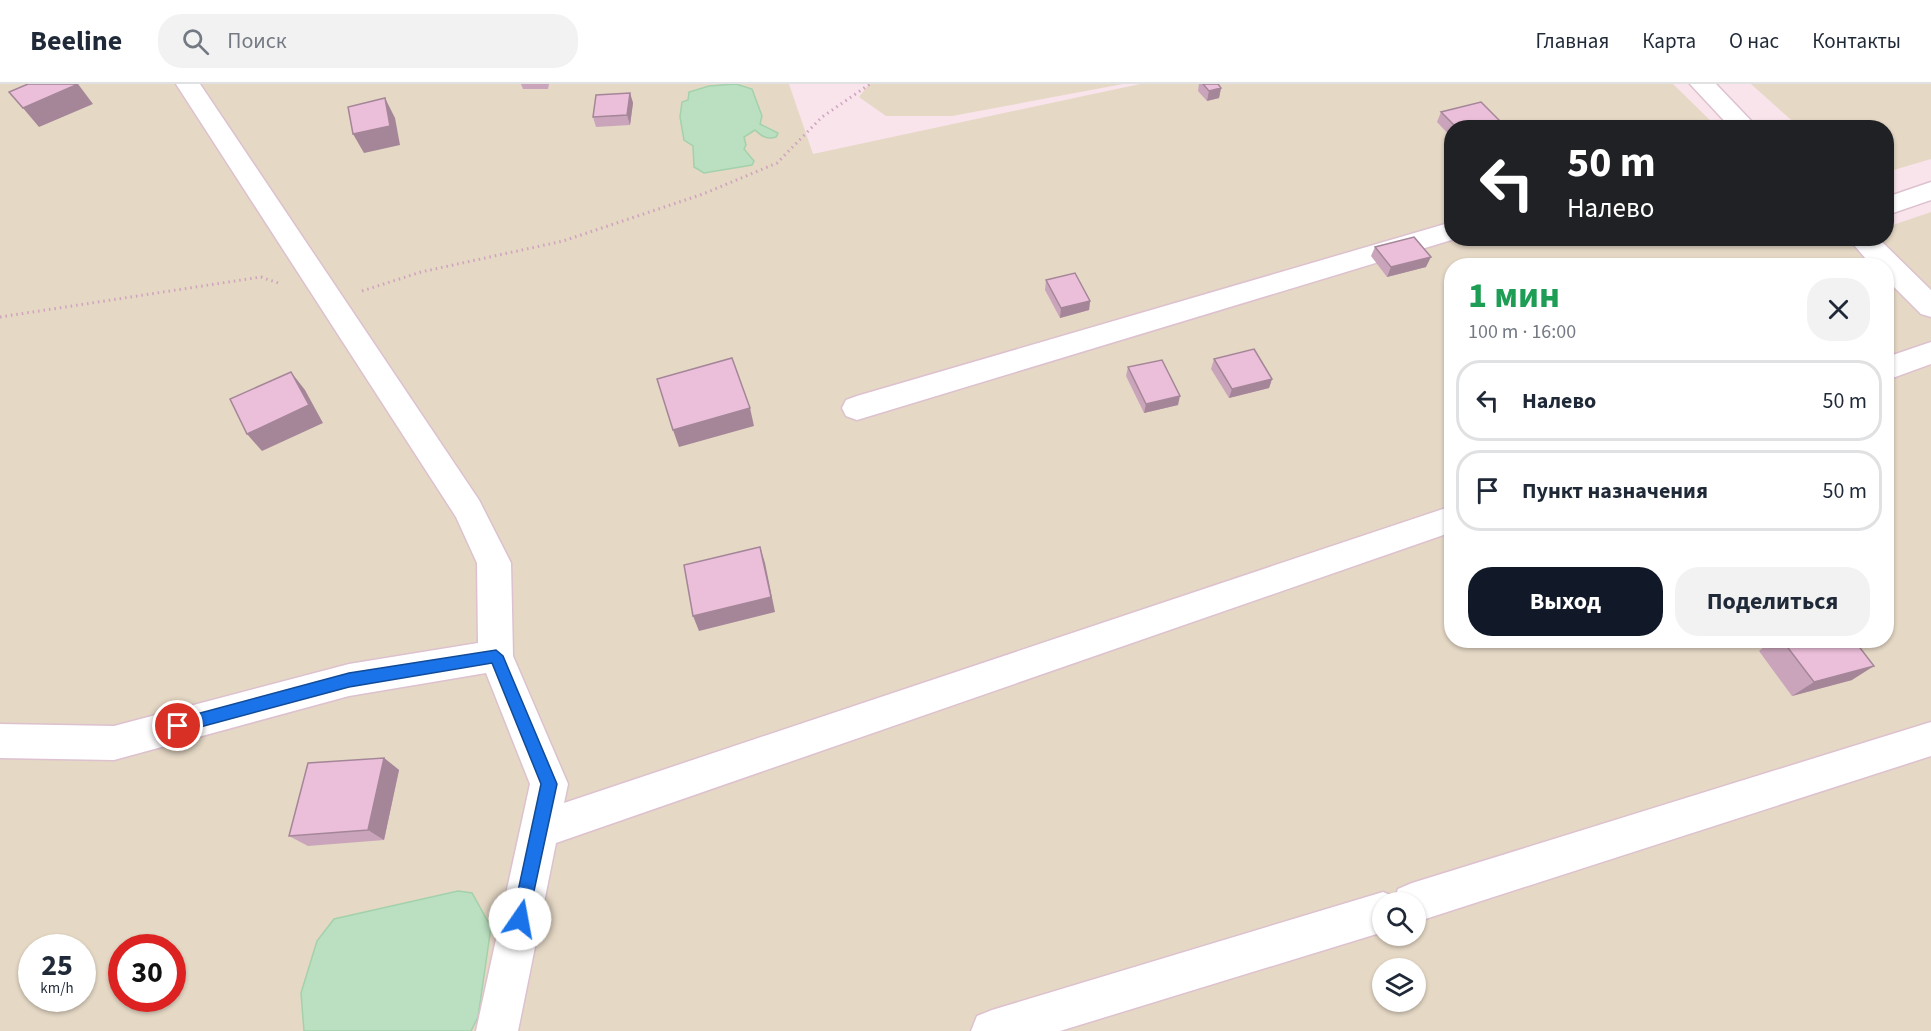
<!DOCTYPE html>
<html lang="ru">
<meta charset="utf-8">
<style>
body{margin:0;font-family:"Source Sans 3",sans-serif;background:#f2f2f3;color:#1f2937;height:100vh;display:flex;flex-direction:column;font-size:22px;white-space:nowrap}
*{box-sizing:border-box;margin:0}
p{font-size:20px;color:#747a83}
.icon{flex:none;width:33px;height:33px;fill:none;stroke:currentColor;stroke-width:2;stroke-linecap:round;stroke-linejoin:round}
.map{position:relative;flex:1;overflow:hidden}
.drawer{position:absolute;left:1444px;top:174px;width:450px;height:390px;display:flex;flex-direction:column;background:#fff;border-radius:24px;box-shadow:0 2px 4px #0004}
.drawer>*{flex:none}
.banner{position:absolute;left:1444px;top:36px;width:450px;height:126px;border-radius:24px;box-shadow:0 2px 4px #0004;background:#202124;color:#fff;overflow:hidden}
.buttons{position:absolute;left:1372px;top:808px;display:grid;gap:12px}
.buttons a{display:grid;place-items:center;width:54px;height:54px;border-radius:50%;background:#fff;box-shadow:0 2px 4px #0004;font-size:30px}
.speed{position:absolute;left:18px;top:850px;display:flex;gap:12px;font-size:30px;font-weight:700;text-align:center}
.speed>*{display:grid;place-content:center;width:78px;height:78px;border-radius:50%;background:#fff;box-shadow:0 2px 4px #0004;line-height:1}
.speed small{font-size:15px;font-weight:400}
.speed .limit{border:9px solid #d22;background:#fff;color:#111}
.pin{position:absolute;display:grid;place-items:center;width:51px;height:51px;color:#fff;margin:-26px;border:3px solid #fff;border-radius:50%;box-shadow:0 2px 6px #0007}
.me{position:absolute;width:66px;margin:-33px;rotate:12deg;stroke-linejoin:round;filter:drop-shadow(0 0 4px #0008)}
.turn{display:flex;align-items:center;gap:21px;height:126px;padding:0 24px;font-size:27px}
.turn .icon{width:78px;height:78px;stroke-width:2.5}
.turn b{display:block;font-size:42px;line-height:51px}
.round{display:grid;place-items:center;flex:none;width:63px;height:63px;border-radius:24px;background:#f2f2f3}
.summary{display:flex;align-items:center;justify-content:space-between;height:102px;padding:0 24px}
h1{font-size:36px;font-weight:700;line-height:45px;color:#1e9e55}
.primary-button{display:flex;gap:12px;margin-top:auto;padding:12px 24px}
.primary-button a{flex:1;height:69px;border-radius:24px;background:#111827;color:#fff;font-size:24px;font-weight:700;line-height:69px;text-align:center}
.primary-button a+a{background:#f2f2f3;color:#1f2937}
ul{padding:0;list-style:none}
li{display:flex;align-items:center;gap:18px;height:81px;margin:0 12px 9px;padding:0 12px;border:3px solid #e0e1e3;border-radius:24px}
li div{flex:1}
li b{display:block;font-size:22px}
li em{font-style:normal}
header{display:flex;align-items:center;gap:36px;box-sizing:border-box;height:84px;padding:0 30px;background:#fff;border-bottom:2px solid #e0e1e3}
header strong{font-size:28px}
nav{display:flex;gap:33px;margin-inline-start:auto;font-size:21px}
.search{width:420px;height:54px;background:#f2f2f3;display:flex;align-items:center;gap:15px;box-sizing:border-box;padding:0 21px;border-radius:24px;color:#747a83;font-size:22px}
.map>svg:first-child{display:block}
.green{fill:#e5d8c5;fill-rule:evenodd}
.water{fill:#bbe0c1;stroke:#a3d1ab;stroke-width:1.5}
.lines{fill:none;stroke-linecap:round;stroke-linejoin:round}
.minor-casing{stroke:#ddc1cf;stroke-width:3}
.path{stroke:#d0a3be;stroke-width:3;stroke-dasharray:1.5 4;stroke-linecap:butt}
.minor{fill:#fff;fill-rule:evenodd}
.wall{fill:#caa4bb}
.shaded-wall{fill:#a48698}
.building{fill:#ebbfd9;stroke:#a48698;stroke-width:1.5}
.route{fill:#1a73e8;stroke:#114b97;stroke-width:1.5}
</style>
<header>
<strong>Beeline</strong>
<div class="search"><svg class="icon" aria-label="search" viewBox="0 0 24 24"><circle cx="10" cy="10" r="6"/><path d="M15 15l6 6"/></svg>Поиск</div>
<nav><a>Главная</a><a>Карта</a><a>О нас</a><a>Контакты</a></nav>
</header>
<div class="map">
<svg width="1931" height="947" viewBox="0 0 1931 947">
<rect width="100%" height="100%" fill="#f9e4ec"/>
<!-- green -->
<g class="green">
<path d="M0,0H789L813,70L1140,0H1673L1717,43L1452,44V154H1829L1835,160L1853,155L1887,154V143L1931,128V947H0ZM1452,182H1887V556H1452ZM1383,819H1416V852H1383ZM32,864H82V915H32ZM122,864H172V915H122ZM1383,885H1416V918H1383Z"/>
<polygon points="869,0 1123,0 952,32 886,32 859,13"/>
<polygon points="1751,0 1931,0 1931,75 1887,88 1887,44 1799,43"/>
</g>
<!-- water -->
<g class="water">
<path d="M736,0L752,5L762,32L760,40L778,49L776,53C766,56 762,52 755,46L744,53L746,61L744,65L754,77L752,81L704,89L694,83L693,62L684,56L680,33L682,18L688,16L689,8L709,2Z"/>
<polygon points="458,807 472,809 491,843 478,933 471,947 304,947 301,909 317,857 334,835"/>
</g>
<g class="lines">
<!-- minor casing -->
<g class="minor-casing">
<g id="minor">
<polygon points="176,0 200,0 479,416 511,479 513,572 568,700 564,719 1452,422 1452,448 556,759 518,947 476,947 530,700 486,589 349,612 114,676 0,674 0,640 114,642 349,580 478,559 477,479 456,433"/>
<polygon points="1690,0 1716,0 1758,44 1731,44"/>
<polygon points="1931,98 1931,116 1887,131 1887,113"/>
<polygon points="1452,138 1452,154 1458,154 857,336 846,332 842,324 846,316 857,312"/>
<polygon points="1848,154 1878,154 1931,206 1931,233 1921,230 1887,196 1887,182 1872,182"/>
<polygon points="1931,258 1931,280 1887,296 1887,273"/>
<polygon points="1931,638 1931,672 1416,838 1416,819 1383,819 1383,848 1060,947 971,947 977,932 992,926 1383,808 1395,813 1398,805 1412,799"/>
</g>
</g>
<!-- path -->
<g class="path">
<polyline points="362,207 421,188 563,157 703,110 777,79 822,33 870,0"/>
<polyline points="0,233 261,193 281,200"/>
</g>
<!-- minor -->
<use href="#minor" class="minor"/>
</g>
<!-- wall -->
<g class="wall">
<polygon points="521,0 549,0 548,5 523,5"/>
<polygon points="1199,0 1218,0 1221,4 1219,14 1207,17 1198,7"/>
<polygon points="630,9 633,19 630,41 596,43 593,33"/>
<polygon points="1441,28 1496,44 1452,44 1452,54 1437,38"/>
<polygon points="1375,163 1426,183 1387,193 1371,172"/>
<polygon points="1046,196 1090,217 1089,226 1060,234 1045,206"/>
<polygon points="1214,275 1272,295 1269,304 1229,314 1211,285"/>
<polygon points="1128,283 1178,321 1144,329 1126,292"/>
<polygon points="1773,556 1854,556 1852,596 1792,612 1759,567"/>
<polygon points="384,674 399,686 384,756 308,762 289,752"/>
</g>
<!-- shaded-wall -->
<g class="shaded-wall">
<polygon points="78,0 93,20 39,43 23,24"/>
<polygon points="1221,4 1219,14 1207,17 1209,7"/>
<polygon points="630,9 633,19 630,41 627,31"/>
<polygon points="385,14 395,34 400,61 364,69 353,50"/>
<polygon points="1500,37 1496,44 1471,44"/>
<polygon points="1431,173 1426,183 1387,193 1391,183"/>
<polygon points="1090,217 1089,226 1060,234 1061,224"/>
<polygon points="291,288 305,306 323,339 262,367 247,350"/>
<polygon points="1272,295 1269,304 1229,314 1232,305"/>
<polygon points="1180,312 1178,321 1144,329 1146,320"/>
<polygon points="750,324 754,342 679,363 673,346"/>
<polygon points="760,463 765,479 775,528 699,547 693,532"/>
<polygon points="1874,582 1852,596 1792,612 1814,598"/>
<polygon points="384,674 399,686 384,756 368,746"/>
</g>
<!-- building -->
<g class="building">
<polygon points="28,0 78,0 23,24 9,8"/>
<polygon points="1203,0 1218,0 1221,4 1209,7"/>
<polygon points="630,9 627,31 593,33 596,11"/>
<polygon points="385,14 390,42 353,50 348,23"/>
<polygon points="1481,18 1500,37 1471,44 1457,44 1441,28"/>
<polygon points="1414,153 1431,173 1391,183 1375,163"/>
<polygon points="1075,189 1090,217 1061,224 1046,196"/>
<polygon points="1254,265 1272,295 1232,305 1214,275"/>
<polygon points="732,274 750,324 673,346 657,295"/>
<polygon points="1162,276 1180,312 1146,320 1128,283"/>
<polygon points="291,288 309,321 247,350 230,315"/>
<polygon points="760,463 771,513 693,532 684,481"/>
<polygon points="1782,556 1854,556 1874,582 1814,598"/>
<polygon points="384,674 368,746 289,752 308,679"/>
</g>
<!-- route -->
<polygon class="route" points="496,566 503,572 557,700 528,835 526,841 520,844 514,841 512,835 541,700 492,579 349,603 178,649 173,647 171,642 173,637 178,635 349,589"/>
</svg>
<div class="buttons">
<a><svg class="icon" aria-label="search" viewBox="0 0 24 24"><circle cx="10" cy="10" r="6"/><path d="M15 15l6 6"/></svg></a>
<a><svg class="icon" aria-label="layers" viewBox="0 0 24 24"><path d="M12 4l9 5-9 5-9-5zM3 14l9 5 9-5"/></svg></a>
</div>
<div class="speed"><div>25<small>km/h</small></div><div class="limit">30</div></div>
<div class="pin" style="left:178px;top:642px;background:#d93025"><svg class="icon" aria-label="arrive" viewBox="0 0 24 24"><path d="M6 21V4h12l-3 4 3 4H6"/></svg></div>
<svg class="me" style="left:520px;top:835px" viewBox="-20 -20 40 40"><circle r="19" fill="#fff"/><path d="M0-13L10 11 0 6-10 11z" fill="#1a73e8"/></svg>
<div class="banner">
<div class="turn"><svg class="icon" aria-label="left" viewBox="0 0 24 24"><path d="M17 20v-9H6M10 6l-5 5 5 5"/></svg><div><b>50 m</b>Налево</div></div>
</div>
<section class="drawer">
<div class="summary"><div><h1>1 мин</h1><p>100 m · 16:00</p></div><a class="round"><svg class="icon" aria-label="close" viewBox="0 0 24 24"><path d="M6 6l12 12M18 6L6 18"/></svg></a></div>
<ul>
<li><svg class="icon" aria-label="left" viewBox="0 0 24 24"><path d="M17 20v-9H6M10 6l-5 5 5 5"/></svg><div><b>Налево</b></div><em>50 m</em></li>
<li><svg class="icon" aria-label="arrive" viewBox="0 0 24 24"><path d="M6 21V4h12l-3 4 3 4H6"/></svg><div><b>Пункт назначения</b></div><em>50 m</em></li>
</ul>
<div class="primary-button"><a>Выход</a><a>Поделиться</a></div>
</section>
</div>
